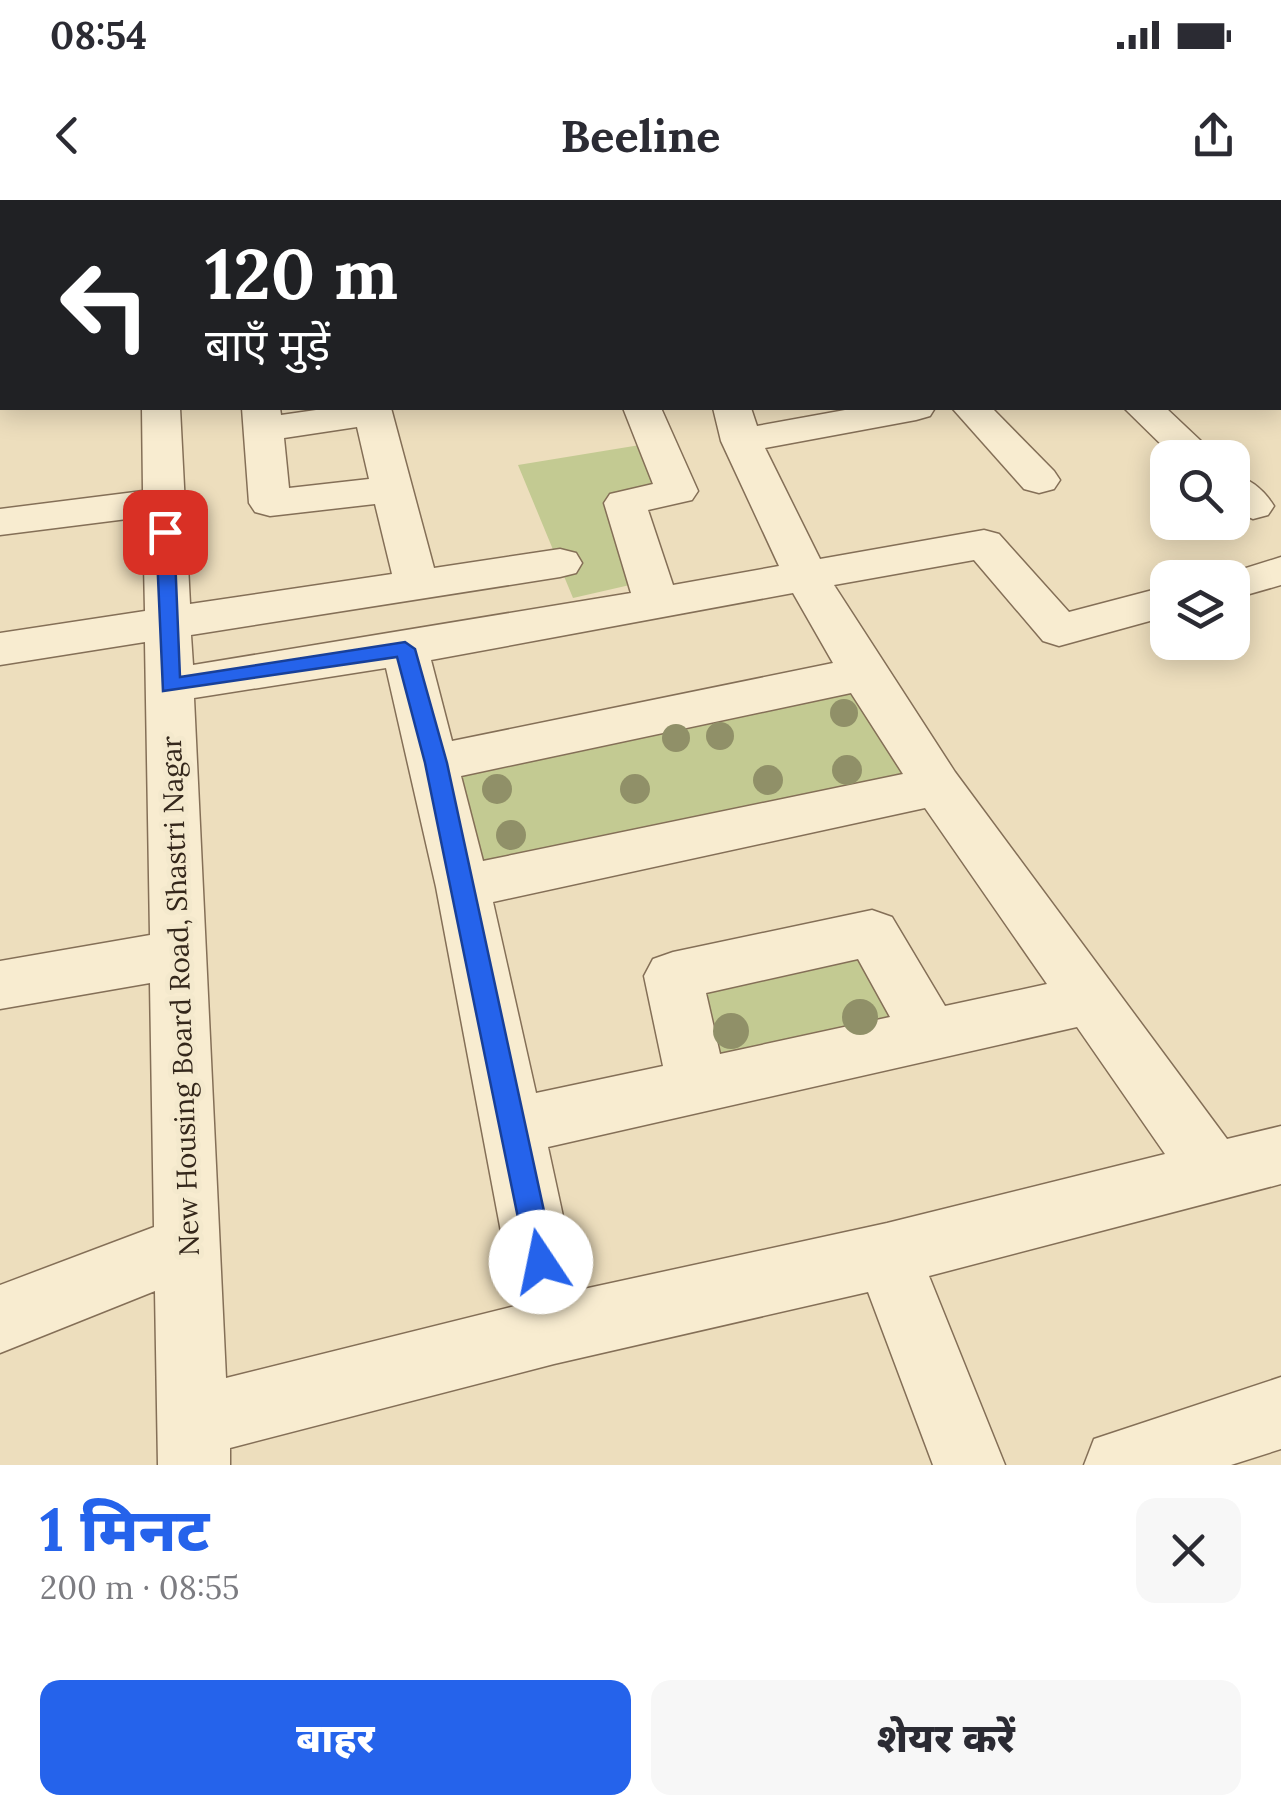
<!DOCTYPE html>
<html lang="hi">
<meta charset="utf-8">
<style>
body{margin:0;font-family:Lora,"Noto Sans Devanagari",serif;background:#f7f7f7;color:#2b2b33;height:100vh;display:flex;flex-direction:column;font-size:38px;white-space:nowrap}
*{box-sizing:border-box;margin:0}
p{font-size:32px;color:#7c7c81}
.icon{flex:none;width:55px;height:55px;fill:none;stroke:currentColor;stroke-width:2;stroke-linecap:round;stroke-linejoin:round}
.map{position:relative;height:1265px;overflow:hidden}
.details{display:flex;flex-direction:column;background:#fff;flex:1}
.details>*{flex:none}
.guide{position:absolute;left:0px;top:0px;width:1282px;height:210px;box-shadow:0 5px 25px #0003;background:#202124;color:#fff;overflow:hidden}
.buttons{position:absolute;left:1150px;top:240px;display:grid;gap:20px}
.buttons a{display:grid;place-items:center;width:100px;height:100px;border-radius:20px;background:#fff;box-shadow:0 5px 25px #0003;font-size:50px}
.pin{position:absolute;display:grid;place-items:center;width:85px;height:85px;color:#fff;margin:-42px;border-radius:20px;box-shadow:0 5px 15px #0006}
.me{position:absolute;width:110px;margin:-55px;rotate:349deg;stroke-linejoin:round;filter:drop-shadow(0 0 8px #0008)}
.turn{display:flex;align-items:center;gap:35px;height:210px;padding:0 40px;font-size:45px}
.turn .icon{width:130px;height:130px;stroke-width:2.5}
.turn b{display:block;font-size:70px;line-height:85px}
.round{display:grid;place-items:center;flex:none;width:105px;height:105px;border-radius:20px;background:#f7f7f7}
.headline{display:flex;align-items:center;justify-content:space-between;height:170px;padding:0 40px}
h1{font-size:60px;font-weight:800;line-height:75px;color:#2563eb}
.cta{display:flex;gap:20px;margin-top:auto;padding:20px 40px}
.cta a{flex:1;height:115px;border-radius:20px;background:#2563eb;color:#fff;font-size:40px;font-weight:800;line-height:115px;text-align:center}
.cta a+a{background:#f7f7f7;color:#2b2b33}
.status{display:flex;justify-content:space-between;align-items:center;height:70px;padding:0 50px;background:#fff;direction:ltr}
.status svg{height:28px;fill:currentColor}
header{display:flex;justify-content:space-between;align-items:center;height:130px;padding:0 40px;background:#fff;font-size:45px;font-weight:800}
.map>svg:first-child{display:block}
.green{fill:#c3ca92}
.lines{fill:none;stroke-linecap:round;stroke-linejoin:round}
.minor-casing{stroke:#846f57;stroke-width:3}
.minor{fill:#f8ecd0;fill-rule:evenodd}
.tree{fill:#909068}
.route{fill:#2563eb;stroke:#184099;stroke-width:2.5}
.labels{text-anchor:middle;stroke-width:10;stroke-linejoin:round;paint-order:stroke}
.street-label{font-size:28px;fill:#34271b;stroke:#f4e9cd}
</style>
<div class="status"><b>08:54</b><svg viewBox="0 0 49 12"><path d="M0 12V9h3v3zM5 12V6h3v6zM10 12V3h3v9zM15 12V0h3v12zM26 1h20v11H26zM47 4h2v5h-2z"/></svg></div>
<header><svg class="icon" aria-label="back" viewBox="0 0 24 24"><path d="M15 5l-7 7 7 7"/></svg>Beeline<svg class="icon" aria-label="share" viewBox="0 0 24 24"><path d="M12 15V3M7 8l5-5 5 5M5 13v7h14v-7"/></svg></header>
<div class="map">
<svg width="1281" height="1265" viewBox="0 0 1281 1265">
<rect width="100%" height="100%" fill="#eddebd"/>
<!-- green -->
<g class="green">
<polygon points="646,244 662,287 612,297 643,382 573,398 518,265"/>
<polygon points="853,487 913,575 485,683 456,572"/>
<polygon points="875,751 909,831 708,880 683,786"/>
</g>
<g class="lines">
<!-- minor casing -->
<g class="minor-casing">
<g id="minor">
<rect x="145" y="0" width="32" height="2"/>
<rect x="451" y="0" width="32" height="2"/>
<polygon points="615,0 647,0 648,2 616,2"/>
<polygon points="749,0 782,0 783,2 751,2"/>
<polygon points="1215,0 1249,0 1250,2 1217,2"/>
<rect x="1280" y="29" width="1" height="20"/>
<rect x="1280" y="165" width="1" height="23"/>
<path d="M142,208H180L190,404L392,374L375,304L270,316L255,312L249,303L242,208H280L281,215L330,208H391L434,368L560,349L576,353L582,363L576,373L560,377L191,435L193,465L631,393L604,303L610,294L653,284L623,208H661L698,291L692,300L648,310L673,385L779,366L721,241L713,208H751L757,226L856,208H935L930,216L916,220L765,248L820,359L984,330L999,334L1069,412L1168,386V416L1059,446L1043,441L974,360L834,385L955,572L1227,939L1281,926V984L929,1076L1005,1265H933L868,1092L554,1164L230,1248V1265H158L155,1091L0,1153V1085L154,1027L150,783L0,809V761L150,735L145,442L0,465V433L145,411L143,317L0,335V309L143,291ZM357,227L369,279L289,288L284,238ZM793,393L833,463L452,541L431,460ZM386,468L436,687L515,1106L226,1178L194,498ZM851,493L903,574L483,661L461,576ZM925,608L1047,784L945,806L892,717L872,710L673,752L653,759L644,776L663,866L536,893L493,702ZM858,759L890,817L720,854L706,793ZM1077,827L1165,954L887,1023L579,1090L548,947Z"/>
<polygon points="952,208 992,208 1054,271 1060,280 1054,289 1039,293 1024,289"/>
<polygon points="1124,208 1166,208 1219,258 1175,258"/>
<path d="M1232,274C1251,279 1264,290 1274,306L1268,315L1253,319L1232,310Z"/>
<polygon points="1281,357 1281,385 1232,399 1232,378 1214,378"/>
<polygon points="1281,1177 1281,1249 1231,1265 1084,1265 1094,1239"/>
</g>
</g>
<!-- minor -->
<use href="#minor" class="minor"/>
</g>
<!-- trees -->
<g class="tree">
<circle cx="844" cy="513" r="14"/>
<circle cx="720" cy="536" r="14"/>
<circle cx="676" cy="538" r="14"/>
<circle cx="847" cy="570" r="15"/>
<circle cx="768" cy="580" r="15"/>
<circle cx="497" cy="589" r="15"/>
<circle cx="635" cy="589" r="15"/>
<circle cx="511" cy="635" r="15"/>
<circle cx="860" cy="817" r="18"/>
<circle cx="731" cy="831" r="18"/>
</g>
<!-- route -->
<polygon class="route" points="165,326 174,332 180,477 405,442 415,449 447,563 555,1062 551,1072 541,1076 531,1072 527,1062 425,563 397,457 163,491 156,332"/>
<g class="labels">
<!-- street labels -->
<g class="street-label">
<text transform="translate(180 796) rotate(-92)" y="10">New Housing Board Road, Shastri Nagar</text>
</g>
</g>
</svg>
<div class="buttons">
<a><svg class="icon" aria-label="search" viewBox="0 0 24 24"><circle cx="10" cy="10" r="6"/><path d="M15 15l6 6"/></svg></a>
<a><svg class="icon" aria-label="layers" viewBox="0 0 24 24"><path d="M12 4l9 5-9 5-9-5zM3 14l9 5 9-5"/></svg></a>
</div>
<div class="pin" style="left:165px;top:332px;background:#d93025"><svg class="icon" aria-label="arrive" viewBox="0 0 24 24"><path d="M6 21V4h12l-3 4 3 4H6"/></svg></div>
<svg class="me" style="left:541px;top:1062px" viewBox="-20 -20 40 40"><circle r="19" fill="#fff"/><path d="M0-13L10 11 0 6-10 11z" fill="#2563eb"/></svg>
<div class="guide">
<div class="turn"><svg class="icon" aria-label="left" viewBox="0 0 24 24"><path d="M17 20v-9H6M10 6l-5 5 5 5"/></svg><div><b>120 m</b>बाएँ मुड़ें</div></div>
</div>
</div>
<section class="details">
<div class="headline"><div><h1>1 मिनट</h1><p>200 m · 08:55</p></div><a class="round"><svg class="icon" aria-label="close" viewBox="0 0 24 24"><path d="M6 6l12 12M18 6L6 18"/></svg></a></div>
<div class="cta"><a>बाहर</a><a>शेयर करें</a></div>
</section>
